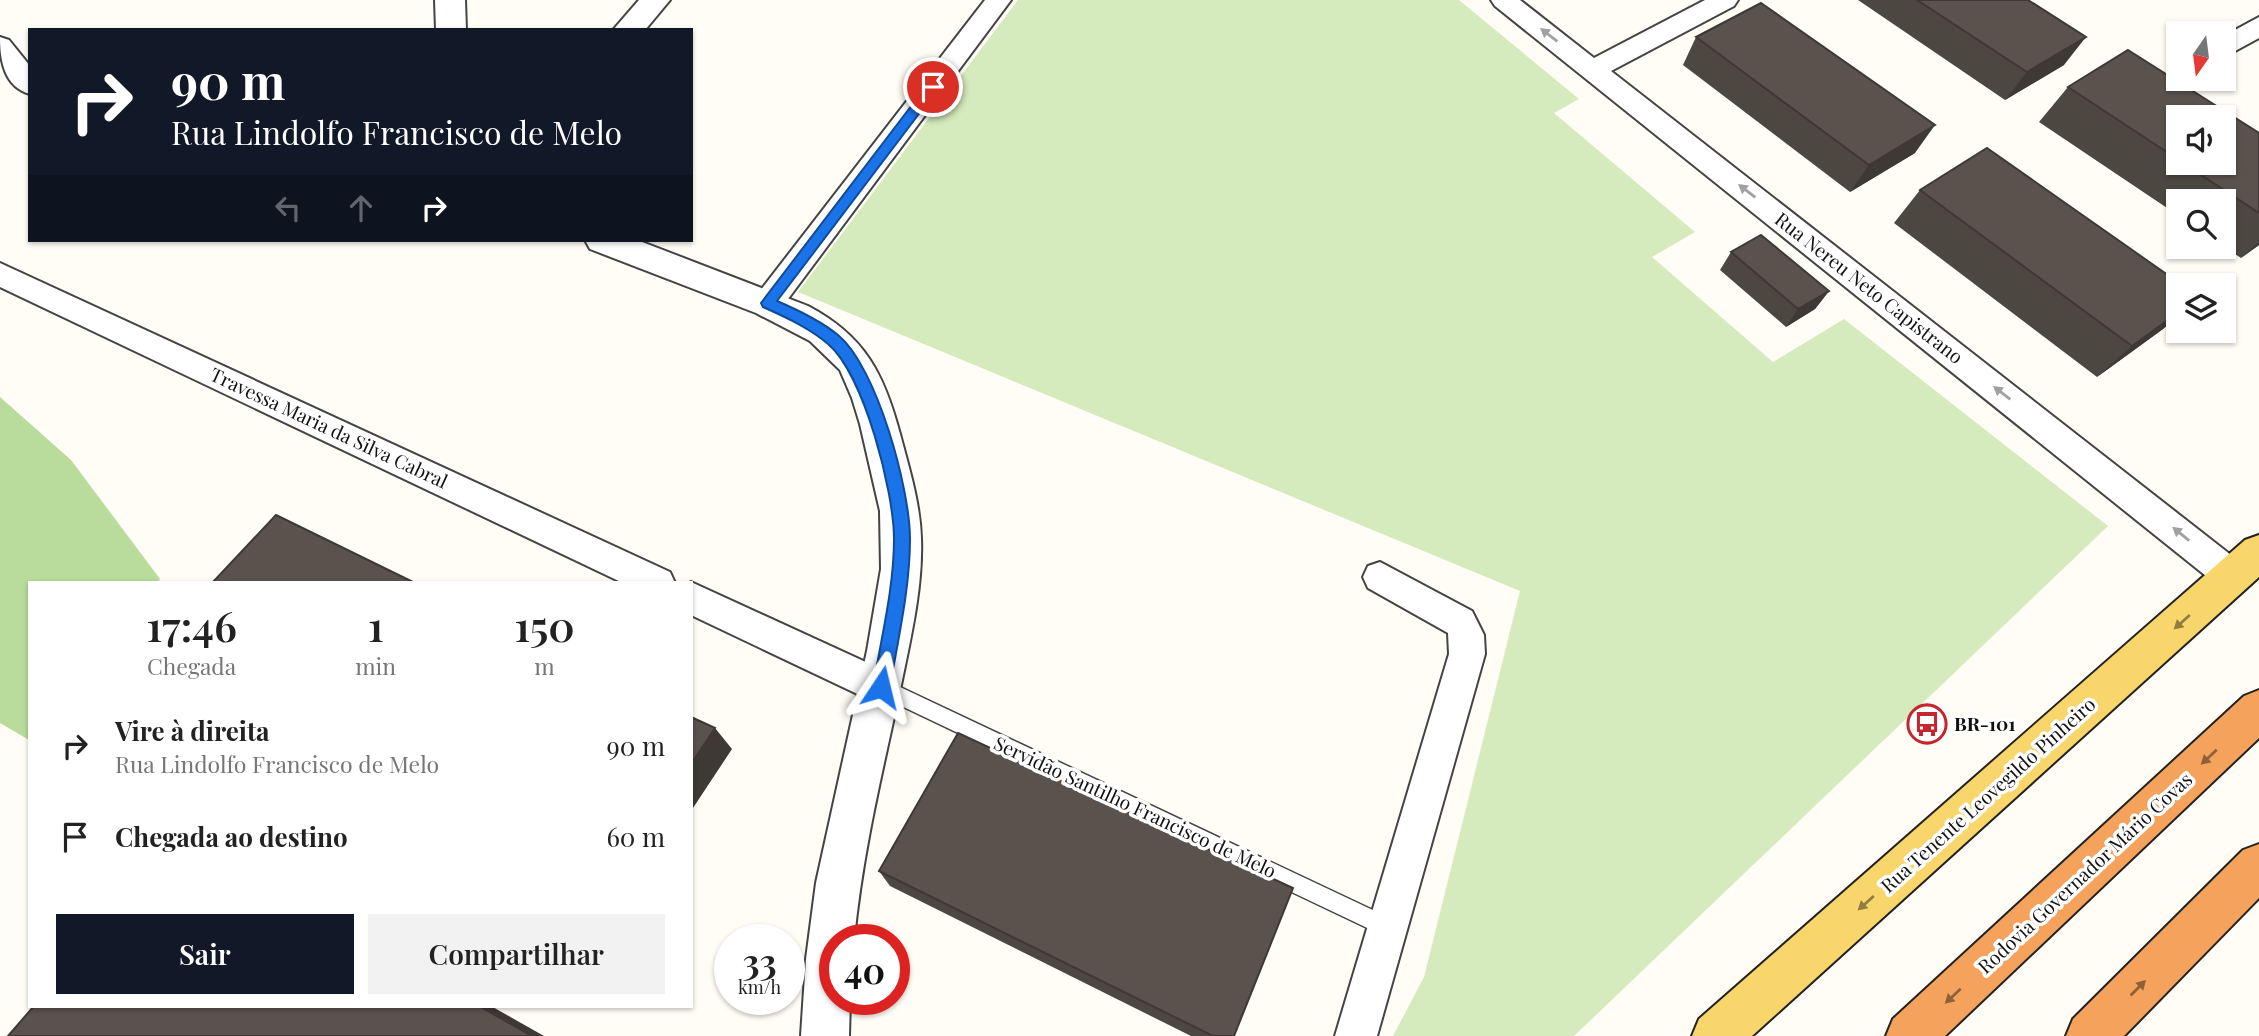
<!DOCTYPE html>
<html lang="pt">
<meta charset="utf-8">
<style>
body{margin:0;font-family:"Playfair Display",serif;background:#f2f2f2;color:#222;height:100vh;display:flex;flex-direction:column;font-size:26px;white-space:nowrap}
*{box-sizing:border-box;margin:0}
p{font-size:23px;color:#767676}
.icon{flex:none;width:38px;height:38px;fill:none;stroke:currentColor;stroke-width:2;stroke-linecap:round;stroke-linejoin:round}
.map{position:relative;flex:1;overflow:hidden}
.sheet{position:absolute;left:28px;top:581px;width:665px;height:427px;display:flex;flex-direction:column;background:#fff;border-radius:0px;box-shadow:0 2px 5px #0004}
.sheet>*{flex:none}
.banner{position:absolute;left:28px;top:28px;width:665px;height:214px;border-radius:0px;box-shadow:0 2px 5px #0004;background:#111827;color:#fff;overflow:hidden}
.needle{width:46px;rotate:194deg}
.controls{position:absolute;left:2166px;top:21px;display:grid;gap:14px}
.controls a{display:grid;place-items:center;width:70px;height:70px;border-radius:0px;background:#fff;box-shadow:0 2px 5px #0004;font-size:35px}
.speed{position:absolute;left:714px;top:924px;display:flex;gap:14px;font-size:35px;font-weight:700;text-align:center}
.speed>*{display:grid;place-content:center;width:91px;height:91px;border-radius:50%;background:#fff;box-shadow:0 2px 5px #0004;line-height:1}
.speed small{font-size:18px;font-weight:400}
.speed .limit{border:10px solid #d22;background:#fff;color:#111}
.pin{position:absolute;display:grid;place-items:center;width:60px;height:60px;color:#fff;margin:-30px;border:4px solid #fff;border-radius:50%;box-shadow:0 2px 7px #0007}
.me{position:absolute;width:77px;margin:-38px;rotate:10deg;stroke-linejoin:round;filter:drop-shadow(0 0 5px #0008)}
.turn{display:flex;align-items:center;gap:24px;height:147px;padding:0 28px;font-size:32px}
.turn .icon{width:91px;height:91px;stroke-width:2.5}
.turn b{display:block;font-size:49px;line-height:60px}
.lanes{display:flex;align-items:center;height:66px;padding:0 28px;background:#0003;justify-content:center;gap:35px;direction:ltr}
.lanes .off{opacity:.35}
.eta{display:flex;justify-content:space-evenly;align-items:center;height:119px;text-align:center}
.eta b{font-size:42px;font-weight:600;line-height:49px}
.button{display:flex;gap:14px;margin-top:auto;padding:14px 28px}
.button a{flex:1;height:80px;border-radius:0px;background:#111827;color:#fff;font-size:28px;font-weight:600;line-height:80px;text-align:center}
.button a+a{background:#f2f2f2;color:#222}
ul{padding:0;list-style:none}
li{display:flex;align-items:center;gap:21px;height:91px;padding:0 28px}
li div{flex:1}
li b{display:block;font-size:26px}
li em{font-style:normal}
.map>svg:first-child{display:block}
.green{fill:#d5ebbd}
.forest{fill:#b9dc9c}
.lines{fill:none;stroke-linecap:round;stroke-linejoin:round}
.service-casing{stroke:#444;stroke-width:3}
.minor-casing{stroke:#444;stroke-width:4}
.tertiary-casing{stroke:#444;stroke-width:4}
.primary-casing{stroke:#222;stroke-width:4}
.motorway-casing{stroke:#222;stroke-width:4}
.service{fill:#fff;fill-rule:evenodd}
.minor{fill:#fff;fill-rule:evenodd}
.tertiary{fill:#fff;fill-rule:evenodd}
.primary{fill:#f9d66b;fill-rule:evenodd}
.motorway{fill:#f5a25d;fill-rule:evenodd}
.wall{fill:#4d4742;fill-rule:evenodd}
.shaded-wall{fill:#3f3936}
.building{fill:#5a524d;stroke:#3f3936;stroke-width:2}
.oneway{fill:#a0a0a0}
.oneway2{fill:#917d42}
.oneway3{fill:#8e613b}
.route{fill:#1a73e8;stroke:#114b97;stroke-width:2}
.labels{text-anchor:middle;stroke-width:7;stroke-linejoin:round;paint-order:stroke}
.street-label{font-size:19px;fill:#111;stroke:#fff}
.poi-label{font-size:19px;font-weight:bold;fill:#111;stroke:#fff;text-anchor:start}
</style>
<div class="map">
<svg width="2259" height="1036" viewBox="0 0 2259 1036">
<rect width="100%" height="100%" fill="#fffdf5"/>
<!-- green -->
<polygon class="green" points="1018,0 1459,0 1579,99 1554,113 1695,232 1652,257 1773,362 1844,319 2108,526 1574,1036 1393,1036 1424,977 1520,591 798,292"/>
<!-- forest -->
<polygon class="forest" points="0,397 71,460 160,579 157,583 30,583 29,740 0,723"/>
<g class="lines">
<!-- service casing -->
<g class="service-casing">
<polygon id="service" points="881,678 1396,921 1399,928 1396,935 1389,938 1382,935 874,693 872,687 874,681"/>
</g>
<!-- minor casing -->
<g class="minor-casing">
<g id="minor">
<polygon points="985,0 1011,0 779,311 768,315 757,311 753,303 757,295"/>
<polygon points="1491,0 1520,0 1594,58 1705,0 1738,0 1734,6 1611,71 2245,566 2250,577 2245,588 2233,592 2221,588 1495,6"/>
<polygon points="2259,17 2259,38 2224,57 2224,36"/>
<path d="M0,37L9,40L30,66V94C4,87 0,60 0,37Z"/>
<polygon points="0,263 670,572 675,583 623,583 0,287"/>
<polygon points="1380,562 1472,611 1484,635 1485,654 1377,1036 1335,1036 1449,654 1448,633 1368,588 1363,577 1368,566"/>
<polygon points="691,582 894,675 899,687 894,699 881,704 868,699 691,615"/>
</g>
</g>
<!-- tertiary casing -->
<g class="tertiary-casing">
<g id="tertiary">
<polygon points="435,0 465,0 466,30 436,30"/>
<polygon points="639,0 670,0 645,30 613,30"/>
<path d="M585,240H637L808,306C865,336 884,374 900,434C909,468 920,503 921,538C923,588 910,641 900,690C882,773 862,855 854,940H835V999H850L849,1036H801L806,959L816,883L867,651L881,569L880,511L860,424L852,398L840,370L810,341L756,313L590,249Z"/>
</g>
</g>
<!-- primary casing -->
<g class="primary-casing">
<polygon id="primary" points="2259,535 2259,577 1752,1036 1692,1036 1699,1019 2245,540"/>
</g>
<!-- motorway casing -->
<g class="motorway-casing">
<g id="motorway">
<polygon points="2259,690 2259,738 1945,1036 1886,1036 1893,1019 2244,696"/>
<polygon points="2259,844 2259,898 2124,1036 2066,1036 2073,1019 2243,850"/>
</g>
</g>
<!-- service -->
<use href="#service" class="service"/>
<!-- minor -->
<use href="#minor" class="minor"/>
<!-- tertiary -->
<use href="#tertiary" class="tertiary"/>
<!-- primary -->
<use href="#primary" class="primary"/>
<!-- motorway -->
<use href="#motorway" class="motorway"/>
</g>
<!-- wall -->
<g class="wall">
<polygon points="1858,0 2028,0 2064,65 2005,100"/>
<polygon points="1696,37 1915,153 1850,192 1683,65"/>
<path d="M2068,87L2259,133V245L2241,258L2224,247V201H2179V216L2039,122ZM2179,117L2224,163H2179Z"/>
<polygon points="1920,190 2179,285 2179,315 2163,329 2097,377 1894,223"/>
<polygon points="1731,252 1829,291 1815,309 1786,327 1720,270"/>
<polygon points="879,871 1234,1036 1191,1036 890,886"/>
</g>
<!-- shaded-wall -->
<g class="shaded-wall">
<polygon points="2086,37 2064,65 2005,100 2027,72"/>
<polygon points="1935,125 1915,153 1850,192 1869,165"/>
<polygon points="2259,242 2259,245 2241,258"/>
<polygon points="1829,291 1815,309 1786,327 1798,309"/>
<polygon points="2179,312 2179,315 2163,329 2097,377 2132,346"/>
<polygon points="715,728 732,749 691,811 691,764"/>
<polygon points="479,1006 491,1006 544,1036 532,1036"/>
</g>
<!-- building -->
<g class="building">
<polygon points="1917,0 2028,0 2086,37 2027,72"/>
<polygon points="1761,3 1935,125 1869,165 1696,37"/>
<polygon points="2128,50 2259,133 2259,213 2183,163 2224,163 2224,117 2179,117 2179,160 2068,87"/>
<polygon points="1987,148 2182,285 2179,285 2179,312 2132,346 1920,190"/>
<polygon points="1761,235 1829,291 1798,309 1731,252"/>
<polygon points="276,515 415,583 212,583"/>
<polygon points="691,717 715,728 691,764"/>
<polygon points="958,733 1293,888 1234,1036 1213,1036 879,871"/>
<polygon points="34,1006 479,1006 532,1036 8,1036"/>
</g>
<!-- one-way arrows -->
<defs><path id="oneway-solid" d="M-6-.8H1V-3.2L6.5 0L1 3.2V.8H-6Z" transform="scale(1.75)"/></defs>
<g class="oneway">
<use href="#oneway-solid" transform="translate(1549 35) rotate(-142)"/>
<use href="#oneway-solid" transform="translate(1747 191) rotate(-142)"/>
<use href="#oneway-solid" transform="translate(2002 393) rotate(-142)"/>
<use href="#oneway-solid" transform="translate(2181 534) rotate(-141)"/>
</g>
<g class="oneway2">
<use href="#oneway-solid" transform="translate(2182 622) rotate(138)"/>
<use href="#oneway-solid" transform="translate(1866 903) rotate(138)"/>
</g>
<g class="oneway3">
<use href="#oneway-solid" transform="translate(2209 757) rotate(137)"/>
<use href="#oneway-solid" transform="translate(2138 988) rotate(-45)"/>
<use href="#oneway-solid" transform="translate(1953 996) rotate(137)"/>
</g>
<!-- route -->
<path class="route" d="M933,82L937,84V90L777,301C798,310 821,321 838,335C877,367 910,489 910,539C910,588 898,639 890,687L887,693L881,695L875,693L873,687C881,639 894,588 894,539C894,492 864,374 828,344C810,328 785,317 763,307L761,303L928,84Z"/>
<!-- icons -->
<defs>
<g id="bus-ring" transform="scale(2.0125)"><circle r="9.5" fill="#fff" stroke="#c4262e" stroke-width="1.5"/><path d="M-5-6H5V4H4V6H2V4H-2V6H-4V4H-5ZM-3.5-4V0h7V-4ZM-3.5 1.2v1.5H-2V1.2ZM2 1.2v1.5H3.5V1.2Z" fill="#c4262e"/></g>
</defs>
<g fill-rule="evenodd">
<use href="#bus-ring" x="1927" y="724"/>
</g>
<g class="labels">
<!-- street labels -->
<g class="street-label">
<text transform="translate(1869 288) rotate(38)" y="7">Rua Nereu Neto Capistrano</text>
<text transform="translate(329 428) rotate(25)" y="7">Travessa Maria da Silva Cabral</text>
<text transform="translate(1988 795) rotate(-42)" y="7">Rua Tenente Leovegildo Pinheiro</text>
<text transform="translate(1135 807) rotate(25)" y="7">Servidão Santilho Francisco de Melo</text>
<text transform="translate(2085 873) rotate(-43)" y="7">Rodovia Governador Mário Covas</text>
</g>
<!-- poi labels -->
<g class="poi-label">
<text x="1954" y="731">BR-101</text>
</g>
</g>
</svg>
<div class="controls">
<a><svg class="needle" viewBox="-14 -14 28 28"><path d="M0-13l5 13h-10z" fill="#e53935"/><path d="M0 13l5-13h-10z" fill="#767676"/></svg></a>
<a><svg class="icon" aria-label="sound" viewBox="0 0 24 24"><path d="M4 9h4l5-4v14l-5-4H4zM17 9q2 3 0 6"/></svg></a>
<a><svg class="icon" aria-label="search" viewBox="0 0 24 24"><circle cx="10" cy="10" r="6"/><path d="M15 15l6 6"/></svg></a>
<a><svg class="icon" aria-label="layers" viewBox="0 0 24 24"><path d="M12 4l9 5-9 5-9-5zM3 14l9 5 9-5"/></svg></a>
</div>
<div class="speed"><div>33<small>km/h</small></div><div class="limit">40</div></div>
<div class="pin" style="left:933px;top:87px;background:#d93025"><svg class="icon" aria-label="arrive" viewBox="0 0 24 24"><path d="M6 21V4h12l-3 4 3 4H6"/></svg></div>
<svg class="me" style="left:881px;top:687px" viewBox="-20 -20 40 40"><path d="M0-17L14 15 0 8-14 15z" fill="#1a73e8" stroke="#fff" stroke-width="4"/></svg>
<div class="banner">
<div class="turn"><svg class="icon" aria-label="right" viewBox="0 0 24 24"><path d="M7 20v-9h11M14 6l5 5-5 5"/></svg><div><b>90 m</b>Rua Lindolfo Francisco de Melo</div></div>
<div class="lanes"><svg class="icon off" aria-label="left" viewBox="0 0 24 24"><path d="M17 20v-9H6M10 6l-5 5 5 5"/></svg><svg class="icon off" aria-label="ahead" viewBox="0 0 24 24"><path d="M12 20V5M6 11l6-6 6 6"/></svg><svg class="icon" aria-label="right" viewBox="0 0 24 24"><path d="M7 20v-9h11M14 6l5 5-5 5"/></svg></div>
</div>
<section class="sheet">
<div class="eta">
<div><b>17:46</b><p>Chegada</p></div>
<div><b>1</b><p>min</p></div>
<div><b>150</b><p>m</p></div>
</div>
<ul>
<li><svg class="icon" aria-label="right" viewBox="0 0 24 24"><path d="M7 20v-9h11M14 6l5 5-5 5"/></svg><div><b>Vire à direita</b><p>Rua Lindolfo Francisco de Melo</p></div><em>90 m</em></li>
<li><svg class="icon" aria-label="arrive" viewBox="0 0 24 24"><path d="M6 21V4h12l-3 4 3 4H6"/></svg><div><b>Chegada ao destino</b></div><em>60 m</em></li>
</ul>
<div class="button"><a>Sair</a><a>Compartilhar</a></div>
</section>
</div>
